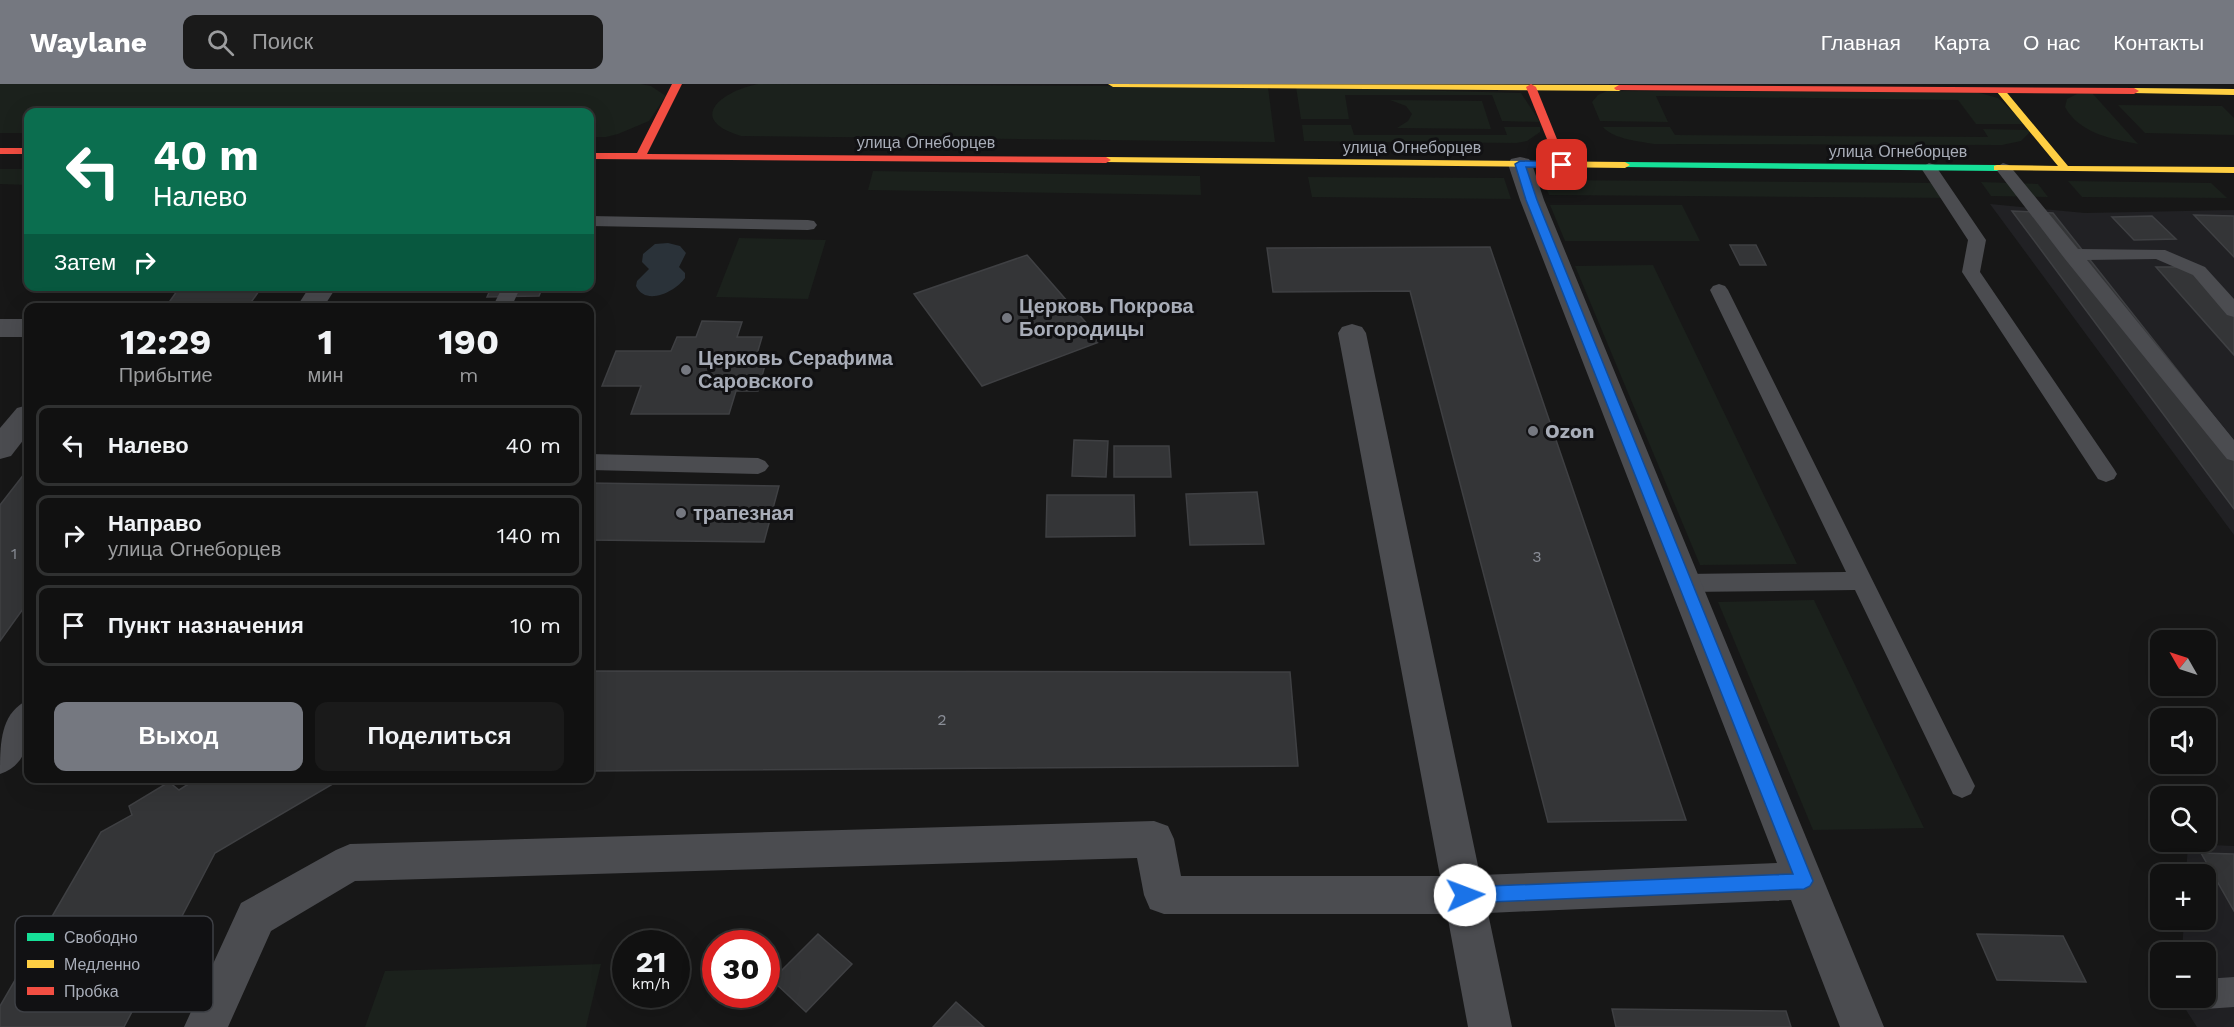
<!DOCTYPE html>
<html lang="ru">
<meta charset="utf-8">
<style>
body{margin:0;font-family:"Work Sans",sans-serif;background:#1a1a1a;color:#f1f3f6;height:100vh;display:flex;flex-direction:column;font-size:22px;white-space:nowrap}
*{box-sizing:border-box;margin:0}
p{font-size:20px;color:#9c9d9f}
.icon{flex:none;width:33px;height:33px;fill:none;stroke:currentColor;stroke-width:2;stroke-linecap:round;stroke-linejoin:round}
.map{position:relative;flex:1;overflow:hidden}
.side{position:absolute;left:24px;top:219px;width:570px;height:480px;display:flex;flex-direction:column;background:#111;border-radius:12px;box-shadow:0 6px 24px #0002,0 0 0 2px #303131}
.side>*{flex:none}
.banner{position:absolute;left:24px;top:24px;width:570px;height:183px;border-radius:12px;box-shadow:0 6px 24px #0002,0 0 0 2px #303131;background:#0b6e4f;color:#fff;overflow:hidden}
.needle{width:39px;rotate:309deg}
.controls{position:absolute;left:2150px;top:546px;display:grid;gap:12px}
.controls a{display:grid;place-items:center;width:66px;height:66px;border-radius:12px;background:#111;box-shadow:0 6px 24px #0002,0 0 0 2px #303131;font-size:30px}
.speed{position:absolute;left:612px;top:846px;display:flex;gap:12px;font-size:30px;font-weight:700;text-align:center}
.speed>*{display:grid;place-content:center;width:78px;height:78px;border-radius:50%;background:#111;box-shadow:0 6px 24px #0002,0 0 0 2px #303131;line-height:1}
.speed small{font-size:15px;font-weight:400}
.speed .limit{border:9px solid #d22;background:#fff;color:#111}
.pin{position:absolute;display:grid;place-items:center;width:51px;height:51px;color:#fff;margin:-26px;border-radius:12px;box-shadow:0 3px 9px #0006}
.me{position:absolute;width:66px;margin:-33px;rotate:88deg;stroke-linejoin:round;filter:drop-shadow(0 0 4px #0008)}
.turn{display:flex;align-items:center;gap:21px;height:126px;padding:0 30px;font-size:27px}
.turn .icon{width:78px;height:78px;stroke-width:2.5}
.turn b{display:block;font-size:42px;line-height:51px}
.then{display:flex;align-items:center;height:57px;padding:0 30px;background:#0003;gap:12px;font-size:22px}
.eta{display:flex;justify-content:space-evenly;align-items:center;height:102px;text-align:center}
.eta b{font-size:36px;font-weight:700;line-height:42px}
.button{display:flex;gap:12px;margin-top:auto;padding:12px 30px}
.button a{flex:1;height:69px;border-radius:12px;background:#757880;color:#fff;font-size:24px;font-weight:700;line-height:69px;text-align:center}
.button a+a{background:#1a1a1a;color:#f1f3f6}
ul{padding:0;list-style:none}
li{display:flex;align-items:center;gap:18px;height:81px;margin:0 12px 9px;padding:0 18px;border:3px solid #303131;border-radius:12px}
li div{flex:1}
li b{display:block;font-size:22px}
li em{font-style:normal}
header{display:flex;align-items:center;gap:36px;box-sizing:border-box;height:84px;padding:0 30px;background:#757880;color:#fff}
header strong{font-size:28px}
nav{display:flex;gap:33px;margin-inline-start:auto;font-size:21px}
.search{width:420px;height:54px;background:#1a1a1a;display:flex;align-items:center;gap:15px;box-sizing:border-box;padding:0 21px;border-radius:12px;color:#9c9d9f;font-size:22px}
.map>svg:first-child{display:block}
.built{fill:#212124}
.green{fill:#1b211c}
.water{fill:#2a3239}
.building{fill:#343537;stroke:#3f4043;stroke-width:1.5}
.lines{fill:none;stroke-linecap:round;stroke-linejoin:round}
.lane{fill:#4b4c50;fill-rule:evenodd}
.street{fill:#4b4c50;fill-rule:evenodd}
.fast{fill:#16e098;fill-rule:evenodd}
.slow{fill:#ffcf43;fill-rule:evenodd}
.jam{fill:#f24e42;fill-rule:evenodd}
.route{fill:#1a73e8;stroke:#114b97;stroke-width:1.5}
.poi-dot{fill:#757880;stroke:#111113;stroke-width:2}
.labels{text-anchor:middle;stroke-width:6;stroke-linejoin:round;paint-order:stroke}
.far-street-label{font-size:16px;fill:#a8adb8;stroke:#111113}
.number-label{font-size:16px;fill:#8b8f98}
.poi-label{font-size:20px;font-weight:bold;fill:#a8adb8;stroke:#111113;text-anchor:start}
.key{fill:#111113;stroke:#3e4045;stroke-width:1.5}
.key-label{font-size:16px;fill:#a8adb8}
</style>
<header>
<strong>Waylane</strong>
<div class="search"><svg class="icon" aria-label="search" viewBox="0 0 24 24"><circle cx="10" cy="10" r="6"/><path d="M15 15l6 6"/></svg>Поиск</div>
<nav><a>Главная</a><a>Карта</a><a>О нас</a><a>Контакты</a></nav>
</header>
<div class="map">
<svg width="2234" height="943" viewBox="0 0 2234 943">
<rect width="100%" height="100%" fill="#171717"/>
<!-- built -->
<g class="built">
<polygon points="1990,120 2085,129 2234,126 2234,451"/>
<polygon points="2188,760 2234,762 2234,943 2197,943 2179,915 2205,914 2205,868 2182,868 2184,836 2205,836 2205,790 2186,790"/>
</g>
<!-- green -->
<g class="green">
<polygon points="0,0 640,0 651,2 666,12 649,37 618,50 606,53 590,53 590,28 28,28 28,49 0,49"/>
<path d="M758,0L1268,3L1275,58L741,52C685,35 722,7 758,0Z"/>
<polygon points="1296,3 1521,9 1540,38 1502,37 1492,11 1345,11 1349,35 1301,35"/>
<polygon points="1607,7 1976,8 1998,14 2026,40 1976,40 1958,16 1656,12 1668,38 1600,37 1592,18 1598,11"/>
<path d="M2077,10H2093L2138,60C2111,55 2079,49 2065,23L2067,15Z"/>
<polygon points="1390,16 1482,17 1491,45 1397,44 1408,37 1412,30 1406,22"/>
<polygon points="2118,21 2222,22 2234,34 2234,51 2145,49"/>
<polygon points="1302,41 1351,41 1354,51 1507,51 1504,43 1540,43 1540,48 1527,57 1516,59 1304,57"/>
<path d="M1603,43H1670L1675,51L1988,53L1983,45L2029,46V49L2021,57L2002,61L1654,60C1638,57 1613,55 1603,43Z"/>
<polygon points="0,85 28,85 28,101 0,100"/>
<polygon points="873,87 1200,92 1201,111 868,106"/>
<polygon points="1308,93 1504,94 1511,115 1312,113"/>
<polygon points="1543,96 1946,99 1957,114 1549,111"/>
<polygon points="2068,97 2211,99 2227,114 2082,113"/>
<polygon points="1981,98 2038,100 2048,113 1991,112"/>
<polygon points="1550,121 1682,121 1700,157 1565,157"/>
<polygon points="739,154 826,156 808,215 716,213"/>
<polygon points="1653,181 1797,480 1700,481 1575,182"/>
<polygon points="1814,516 1924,744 1813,746 1718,518"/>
<polygon points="601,880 586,943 365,943 385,887"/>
</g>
<!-- water -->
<path class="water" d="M668,159L680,162L686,169L679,183L685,189V194C676,207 646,223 636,202L637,197L649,185L642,178L643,170L655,160Z"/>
<!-- building -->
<g class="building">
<polygon points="2012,127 2053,129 2234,358 2234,425"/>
<polygon points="2194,131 2234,132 2234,173"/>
<polygon points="2152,132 2176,155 2134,156 2112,133"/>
<polygon points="1730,161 1756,161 1766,181 1740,181"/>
<polygon points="1490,163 1686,736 1548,738 1410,207 1273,208 1267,164"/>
<polygon points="1027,171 1102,257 982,302 914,210"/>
<polygon points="2156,183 2198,183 2234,222 2234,271"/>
<polygon points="190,202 270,202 267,207 259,207 247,224 165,224 177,207 187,207"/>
<polygon points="492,202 543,202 539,212 487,213"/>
<polygon points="702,237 742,238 737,253 762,253 757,270 768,270 758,307 736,307 729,330 631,330 641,302 602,302 616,267 671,267 677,253 696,253"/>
<polygon points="1074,356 1108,357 1106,393 1072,392"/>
<polygon points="1114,362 1169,362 1171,393 1114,393"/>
<polygon points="28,385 28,518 0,557 0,421"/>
<polygon points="590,399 779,402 764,458 590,456"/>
<polygon points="1257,408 1264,460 1190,461 1186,410"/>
<polygon points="1047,411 1134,411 1135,452 1046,453"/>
<polygon points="590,587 1290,588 1298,682 590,687"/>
<polygon points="198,694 343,694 215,769 124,943 0,943 0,922 101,748 132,731 129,722 169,698 179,706"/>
<polygon points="2201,769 2234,770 2234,827"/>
<polygon points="818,850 852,880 806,928 772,896"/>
<polygon points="1977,850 2063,852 2086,898 1997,896"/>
<polygon points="956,918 984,943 933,943"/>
<polygon points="1612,925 1786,927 1791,943 1616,943"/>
</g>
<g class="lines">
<!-- lane -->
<g class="lane">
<polygon points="1929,79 1935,81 1986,156 1980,188 2114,385 2117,390 2114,395 2106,398 2098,395 1962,188 1968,156 1921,84"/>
<polygon points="2003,79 2009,81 2078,165 2165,166 2205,183 2234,215 2234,233 2227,231 2193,191 2156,175 2087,176 2234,356 2234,377 2227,375 2065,175 1995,84"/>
<polygon points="590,132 808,136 814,137 817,141 814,145 808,146 590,142"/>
<polygon points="1719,200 1725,202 1728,206 1971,694 1975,702 1971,710 1962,714 1953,710 1855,506 1685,508 1677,505 1674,499 1677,493 1685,490 1846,488 1710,206 1713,202"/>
<polygon points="503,202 521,202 511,224 492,224"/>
<polygon points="590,370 758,374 765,377 769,382 765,387 758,390 590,386"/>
<polygon points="2234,893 2234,923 2205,925 2195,920 2192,914 2205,914 2205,895"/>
</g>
<!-- street -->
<g class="street">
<polygon points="1520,73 1529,75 1532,80 1544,116 1884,943 1840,943 1791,816 1488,829 1512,943 1468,943 1447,830 1164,830 1150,825 1144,811 1137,774 355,797 271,847 228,943 184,943 241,819 336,766 350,760 1154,737 1168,742 1174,755 1181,792 1440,792 1338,249 1342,243 1352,240 1362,243 1366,249 1480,791 1777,779 1520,116 1508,80 1511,75"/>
<polygon points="310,202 337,202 323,224 296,224"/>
<rect x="0" y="235" width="28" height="18"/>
<polygon points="28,321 28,350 11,372 0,375 0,344 17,324"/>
<path d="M28,616C31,646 32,679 0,690C0,660 0,629 28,616Z"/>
</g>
<!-- fast -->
<polygon class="fast" points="1625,78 1997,81 2002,84 1997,87 1622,83 1620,81"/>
<!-- slow -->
<g class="slow">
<polygon points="1108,0 1619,1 1624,4 1619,7 1113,3"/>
<polygon points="1997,4 2003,4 2068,82 2234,83 2234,89 1994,86 1994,82 1997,81 2058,82 1997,8"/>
<polygon points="2134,4 2234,5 2234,11 2131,9 2131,5"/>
<polygon points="1106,73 1625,78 1630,81 1625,84 1103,78 1103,74"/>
</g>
<!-- jam -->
<g class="jam">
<polygon points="672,0 682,0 647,70 1106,73 1111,76 1106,79 590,75 590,69 637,69"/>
<polygon points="1531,0 1536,3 1567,80 1565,82 1557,80 1526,3"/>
<polygon points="1619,1 2134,4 2139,7 2134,10 1616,6 1614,4"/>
<rect x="0" y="64" width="28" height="6"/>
</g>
</g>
<!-- route -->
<polygon class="route" points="1520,77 1562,78 1567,81 1562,84 1526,83 1537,116 1813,797 1810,802 1804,805 1465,819 1459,817 1457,811 1459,806 1465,803 1793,790 1526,116 1515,80"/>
<!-- markers -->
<g class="poi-dot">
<circle cx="1007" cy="234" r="6"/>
<circle cx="686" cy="286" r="6"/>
<circle cx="1533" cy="347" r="6"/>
<circle cx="681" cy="429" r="6"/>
</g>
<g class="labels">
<!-- far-street labels -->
<g class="far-street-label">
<text x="926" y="64">улица Огнеборцев</text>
<text x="1412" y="69">улица Огнеборцев</text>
<text x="1898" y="73">улица Огнеборцев</text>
</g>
<!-- number labels -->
<g class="number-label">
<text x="14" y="475">1</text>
<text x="1537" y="478">3</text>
<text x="942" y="641">2</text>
</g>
<!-- poi labels -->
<g class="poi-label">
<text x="1019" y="229">Церковь Покрова<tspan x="1019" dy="23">Богородицы</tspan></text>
<text x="698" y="281">Церковь Серафима<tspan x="698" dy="23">Саровского</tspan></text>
<text x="1545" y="354">Ozon</text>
<text x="693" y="436">трапезная</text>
</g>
</g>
<!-- legend -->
<rect x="15" y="832" width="198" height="96" rx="9" class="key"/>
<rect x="27" y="849" width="27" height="8" fill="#16e098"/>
<rect x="27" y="876" width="27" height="8" fill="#ffcf43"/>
<rect x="27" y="903" width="27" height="8" fill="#f24e42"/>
<g class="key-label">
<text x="64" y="859">Свободно</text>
<text x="64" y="886">Медленно</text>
<text x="64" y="913">Пробка</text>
</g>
</svg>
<div class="controls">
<a><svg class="needle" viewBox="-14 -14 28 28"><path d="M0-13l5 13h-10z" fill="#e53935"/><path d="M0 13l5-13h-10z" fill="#9c9d9f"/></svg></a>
<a><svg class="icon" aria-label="sound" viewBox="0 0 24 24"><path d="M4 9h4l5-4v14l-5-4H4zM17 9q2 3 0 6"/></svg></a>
<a><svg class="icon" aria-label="search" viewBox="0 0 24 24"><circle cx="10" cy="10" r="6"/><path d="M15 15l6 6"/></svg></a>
<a>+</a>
<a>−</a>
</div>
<div class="speed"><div>21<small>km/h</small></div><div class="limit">30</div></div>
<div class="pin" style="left:1562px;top:81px;background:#d93025"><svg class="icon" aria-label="arrive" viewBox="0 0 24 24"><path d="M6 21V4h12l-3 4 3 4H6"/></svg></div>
<svg class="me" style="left:1465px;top:811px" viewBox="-20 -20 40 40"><circle r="19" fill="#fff"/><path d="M0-13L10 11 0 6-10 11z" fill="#1a73e8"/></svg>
<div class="banner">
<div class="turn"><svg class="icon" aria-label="left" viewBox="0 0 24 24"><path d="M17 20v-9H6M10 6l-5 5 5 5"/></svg><div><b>40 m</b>Налево</div></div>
<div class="then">Затем<svg class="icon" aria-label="right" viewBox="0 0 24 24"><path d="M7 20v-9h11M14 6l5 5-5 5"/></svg></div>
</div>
<section class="side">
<div class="eta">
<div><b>12:29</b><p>Прибытие</p></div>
<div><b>1</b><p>мин</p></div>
<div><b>190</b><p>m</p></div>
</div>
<ul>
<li><svg class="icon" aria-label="left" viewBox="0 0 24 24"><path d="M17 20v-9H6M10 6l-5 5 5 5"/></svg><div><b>Налево</b></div><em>40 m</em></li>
<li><svg class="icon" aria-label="right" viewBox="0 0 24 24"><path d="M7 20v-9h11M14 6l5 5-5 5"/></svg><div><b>Направо</b><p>улица Огнеборцев</p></div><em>140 m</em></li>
<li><svg class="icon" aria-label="arrive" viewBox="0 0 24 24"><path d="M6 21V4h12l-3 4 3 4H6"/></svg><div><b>Пункт назначения</b></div><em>10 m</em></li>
</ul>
<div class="button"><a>Выход</a><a>Поделиться</a></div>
</section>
</div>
